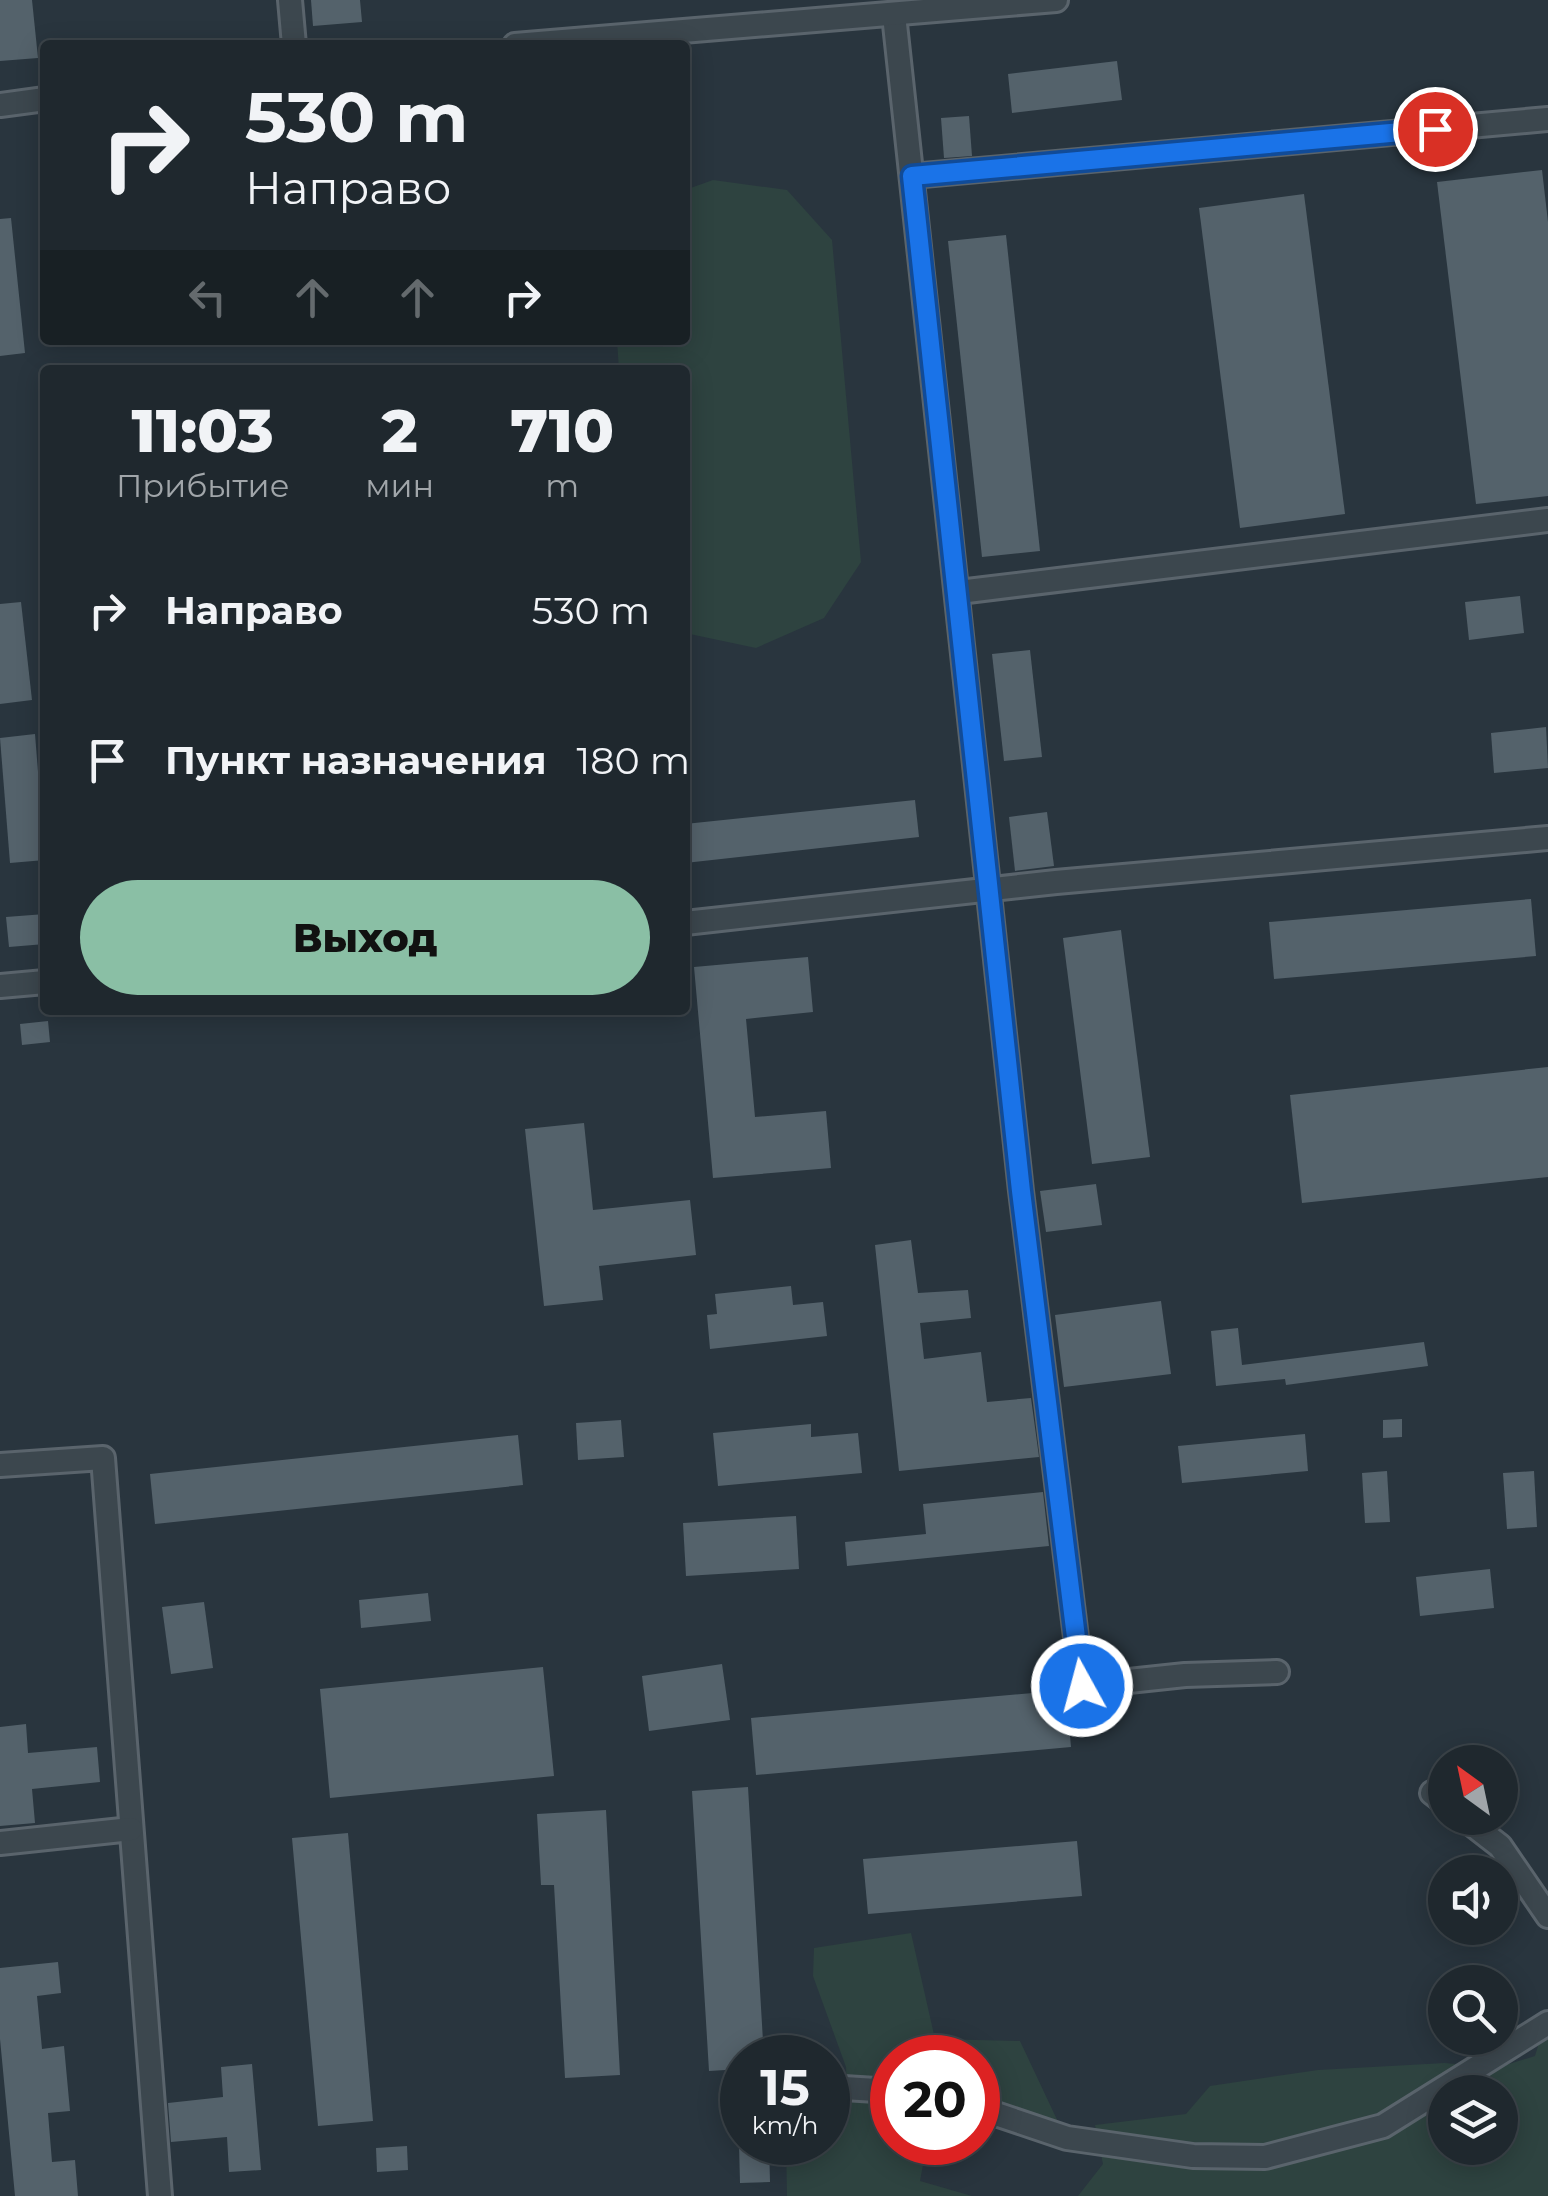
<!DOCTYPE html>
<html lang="ru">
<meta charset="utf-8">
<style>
body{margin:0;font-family:Montserrat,sans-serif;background:#273036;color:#f1f3f6;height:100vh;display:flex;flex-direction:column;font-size:38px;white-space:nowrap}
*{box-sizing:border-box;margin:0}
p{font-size:32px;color:#a1a6aa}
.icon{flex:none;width:55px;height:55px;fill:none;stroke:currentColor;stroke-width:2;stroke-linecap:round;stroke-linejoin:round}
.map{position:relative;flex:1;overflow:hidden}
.details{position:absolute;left:40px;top:365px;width:650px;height:650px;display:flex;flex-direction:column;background:#1f282e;border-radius:10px;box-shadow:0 5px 25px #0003,0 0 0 2px #3c444a}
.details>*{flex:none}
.hud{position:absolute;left:40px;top:40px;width:650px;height:305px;border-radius:10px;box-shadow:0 5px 25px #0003,0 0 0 2px #3c444a;background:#1f282e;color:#f1f3f6;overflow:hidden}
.needle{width:65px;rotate:327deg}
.controls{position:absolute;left:1428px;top:1745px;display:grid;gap:20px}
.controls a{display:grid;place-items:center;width:90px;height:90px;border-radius:50%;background:#1f282e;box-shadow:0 5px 25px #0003,0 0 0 2px #3c444a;font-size:50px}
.speed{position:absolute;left:720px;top:2035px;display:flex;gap:20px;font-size:50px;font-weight:700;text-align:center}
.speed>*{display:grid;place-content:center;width:130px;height:130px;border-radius:50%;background:#1f282e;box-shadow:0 5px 25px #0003,0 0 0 2px #3c444a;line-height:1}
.speed small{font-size:25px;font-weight:400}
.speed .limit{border:15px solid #d22;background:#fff;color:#111}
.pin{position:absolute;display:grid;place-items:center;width:85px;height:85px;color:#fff;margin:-42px;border:5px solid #fff;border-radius:50%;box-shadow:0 2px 10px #0007}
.me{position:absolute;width:110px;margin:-55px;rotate:353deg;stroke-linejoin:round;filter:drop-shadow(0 0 8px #0008)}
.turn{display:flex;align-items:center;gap:35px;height:210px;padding:0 40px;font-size:45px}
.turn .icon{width:130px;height:130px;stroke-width:2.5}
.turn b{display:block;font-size:70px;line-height:85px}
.lanes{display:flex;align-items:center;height:95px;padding:0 40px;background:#0003;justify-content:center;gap:50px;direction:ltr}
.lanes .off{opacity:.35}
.eta{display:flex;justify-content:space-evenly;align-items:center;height:170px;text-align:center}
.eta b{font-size:60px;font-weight:800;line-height:70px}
.cta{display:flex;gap:20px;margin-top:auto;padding:20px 40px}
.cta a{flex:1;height:115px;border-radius:60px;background:#8abfa5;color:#111;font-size:40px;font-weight:800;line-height:115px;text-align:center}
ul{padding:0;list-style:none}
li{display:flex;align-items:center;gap:30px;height:150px;padding:0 40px}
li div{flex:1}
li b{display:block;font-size:38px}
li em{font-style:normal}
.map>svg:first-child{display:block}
.green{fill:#2e4340;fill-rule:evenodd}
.building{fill:#54626b}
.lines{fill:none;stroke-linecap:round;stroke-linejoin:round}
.minor-casing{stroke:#5a646c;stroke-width:28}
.minor{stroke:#3c474e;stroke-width:22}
.route-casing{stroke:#114b97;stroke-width:25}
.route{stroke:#1a73e8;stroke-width:18}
</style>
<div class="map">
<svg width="1548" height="2196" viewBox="0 0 1548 2196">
<rect width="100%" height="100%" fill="#29353e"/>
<!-- green -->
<g class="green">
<polygon points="713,180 787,190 832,240 861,562 824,618 756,648 685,633 685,370 619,370 617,340 685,340 685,190"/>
<polygon points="911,1933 935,2039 1020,2041 1060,2126 978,2099 978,2058 892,2058 892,2142 927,2143 920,2181 972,2196 787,2196 786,2143 828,2142 828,2124 848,2118 846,2067 813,1976 814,1948"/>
<path d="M1548,2013V2196H1078L1103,2164L1095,2125L1186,2114L1210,2086L1318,2070L1445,2063L1496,2068L1535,2056ZM1445,2092H1500V2148H1445Z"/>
</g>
<!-- building -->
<g class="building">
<polygon points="0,0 32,0 38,58 0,61"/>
<polygon points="311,0 360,0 362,22 313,26"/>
<polygon points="1117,61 1122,100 1012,113 1008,74"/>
<polygon points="969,116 972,156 944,158 941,118"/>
<polygon points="1542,170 1548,222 1548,496 1476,504 1437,182"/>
<polygon points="1304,194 1345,514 1240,528 1199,208"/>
<polygon points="11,218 25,353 0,356 0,219"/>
<polygon points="1006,235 1040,551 982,557 948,241"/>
<polygon points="1520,596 1524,633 1469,640 1465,602"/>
<polygon points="21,602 32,700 0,704 0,604"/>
<polygon points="1030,650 1042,757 1004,761 992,654"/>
<polygon points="1546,727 1548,768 1494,773 1491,733"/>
<polygon points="35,734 45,860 10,863 0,738"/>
<polygon points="915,800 919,837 685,863 685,824"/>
<polygon points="1047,812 1054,866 1015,871 1009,817"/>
<polygon points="1531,899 1536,956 1274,979 1269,922"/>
<polygon points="45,914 45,944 9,947 6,917"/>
<polygon points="1121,930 1150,1157 1092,1164 1063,938"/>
<polygon points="808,957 813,1012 746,1019 755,1117 826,1111 831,1168 713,1178 694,967"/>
<polygon points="48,1021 50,1042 22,1045 20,1024"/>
<polygon points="1548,1067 1548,1177 1302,1203 1290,1095"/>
<polygon points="584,1123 593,1210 690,1200 696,1255 599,1266 603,1300 544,1306 525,1129"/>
<polygon points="1096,1184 1102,1225 1046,1232 1040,1191"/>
<polygon points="911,1240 918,1293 968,1290 971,1318 920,1323 924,1359 981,1352 987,1402 1031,1398 1039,1457 899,1471 875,1245"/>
<polygon points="791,1286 793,1305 823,1302 827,1336 710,1349 707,1315 717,1314 715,1294"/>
<polygon points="1161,1301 1171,1374 1064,1387 1055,1315"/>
<polygon points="1238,1328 1242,1365 1424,1342 1428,1366 1286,1385 1285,1379 1216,1386 1211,1331"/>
<polygon points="1402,1419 1402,1437 1383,1438 1383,1420"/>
<polygon points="621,1420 624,1457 578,1460 576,1423"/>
<polygon points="811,1424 811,1437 858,1433 862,1473 718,1486 713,1433"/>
<polygon points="1305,1434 1308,1471 1182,1483 1178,1446"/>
<polygon points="518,1435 523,1485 155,1524 150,1474"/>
<polygon points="1387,1471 1390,1522 1365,1523 1362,1473"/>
<polygon points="1534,1471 1537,1527 1507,1529 1503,1473"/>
<polygon points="1043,1492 1049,1546 847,1566 845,1542 926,1534 923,1504"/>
<polygon points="796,1516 799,1569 686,1576 683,1523"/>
<polygon points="1490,1569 1494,1608 1420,1616 1416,1577"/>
<polygon points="428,1593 431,1621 361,1628 359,1600"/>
<polygon points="204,1602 213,1668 171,1674 162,1607"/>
<polygon points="722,1664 730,1720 649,1731 642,1676"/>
<polygon points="543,1667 554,1776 330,1798 320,1689"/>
<polygon points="1066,1690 1071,1747 756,1775 751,1718"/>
<polygon points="26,1724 28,1753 97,1747 100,1782 32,1789 35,1823 0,1826 0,1727"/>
<polygon points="748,1787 764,2058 742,2058 742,2069 709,2071 692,1791"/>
<polygon points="606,1810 620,2075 565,2078 554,1885 541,1885 537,1814"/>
<polygon points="348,1833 373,2121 318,2126 292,1838"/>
<polygon points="1077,1841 1082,1896 868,1914 863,1859"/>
<polygon points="58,1962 61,1993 37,1996 42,2049 64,2046 70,2111 48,2113 52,2162 75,2160 78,2196 15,2196 0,2039 0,1968"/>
<polygon points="252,2064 261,2170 229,2172 227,2137 171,2142 168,2103 223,2097 221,2067"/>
<polygon points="769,2143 770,2182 740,2183 739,2144"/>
<polygon points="407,2146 408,2170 377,2172 376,2148"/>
</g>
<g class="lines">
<!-- minor casing -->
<g class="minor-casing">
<g id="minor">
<polyline points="290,0 294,45"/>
<polyline points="894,15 1021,1191 1082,1686 1185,1675 1277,1672"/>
<polyline points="515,45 1056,0"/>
<polyline points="0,105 45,99"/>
<polyline points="912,176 1548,119"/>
<polyline points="959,592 1548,520"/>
<polyline points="685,923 1056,882 1548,838"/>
<polyline points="0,986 45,982"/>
<polyline points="0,1465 103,1458 160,2196"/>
<polyline points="1432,1793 1445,1803"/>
<polyline points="1464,1818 1500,1846 1548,1916"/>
<polyline points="0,1843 131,1829"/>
<polyline points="828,2087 892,2091"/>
<polyline points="978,2108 1067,2138 1193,2156 1265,2157 1383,2126 1548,2023"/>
</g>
</g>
<!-- minor -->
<use href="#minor" class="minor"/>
</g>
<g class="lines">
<!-- route casing -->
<g class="route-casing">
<polyline id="route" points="1082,1686 1021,1191 912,176 1435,129"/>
</g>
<!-- route -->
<use href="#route" class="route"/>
</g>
</svg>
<div class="controls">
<a><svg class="needle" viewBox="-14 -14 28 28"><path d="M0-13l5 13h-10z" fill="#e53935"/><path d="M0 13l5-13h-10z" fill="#a1a6aa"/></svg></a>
<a><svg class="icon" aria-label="sound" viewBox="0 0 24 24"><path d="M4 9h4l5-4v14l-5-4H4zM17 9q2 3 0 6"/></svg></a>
<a><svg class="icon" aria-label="search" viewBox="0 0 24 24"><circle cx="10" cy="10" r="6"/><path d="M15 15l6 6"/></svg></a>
<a><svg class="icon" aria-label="layers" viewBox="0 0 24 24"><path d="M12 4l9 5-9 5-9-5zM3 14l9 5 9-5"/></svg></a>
</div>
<div class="speed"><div>15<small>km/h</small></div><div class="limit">20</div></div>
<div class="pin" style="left:1435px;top:129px;background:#d93025"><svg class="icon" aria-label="arrive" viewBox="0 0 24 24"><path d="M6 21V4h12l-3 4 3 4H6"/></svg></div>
<svg class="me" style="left:1082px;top:1686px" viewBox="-20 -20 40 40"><circle r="17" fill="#1a73e8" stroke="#fff" stroke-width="3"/><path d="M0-11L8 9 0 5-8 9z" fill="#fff"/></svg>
<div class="hud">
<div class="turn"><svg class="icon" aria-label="right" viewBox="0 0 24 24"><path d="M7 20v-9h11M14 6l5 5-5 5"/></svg><div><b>530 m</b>Направо</div></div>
<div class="lanes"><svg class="icon off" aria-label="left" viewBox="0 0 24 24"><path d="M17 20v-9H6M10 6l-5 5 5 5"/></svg><svg class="icon off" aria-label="ahead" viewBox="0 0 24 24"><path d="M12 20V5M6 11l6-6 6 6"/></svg><svg class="icon off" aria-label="ahead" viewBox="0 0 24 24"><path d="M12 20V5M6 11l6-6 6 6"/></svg><svg class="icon" aria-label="right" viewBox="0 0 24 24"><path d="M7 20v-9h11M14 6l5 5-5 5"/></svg></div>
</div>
<section class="details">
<div class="eta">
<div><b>11:03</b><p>Прибытие</p></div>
<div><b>2</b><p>мин</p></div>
<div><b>710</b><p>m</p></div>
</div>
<ul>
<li><svg class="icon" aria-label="right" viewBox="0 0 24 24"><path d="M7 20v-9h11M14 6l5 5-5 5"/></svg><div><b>Направо</b></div><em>530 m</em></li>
<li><svg class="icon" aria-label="arrive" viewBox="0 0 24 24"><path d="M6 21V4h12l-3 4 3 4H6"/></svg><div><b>Пункт назначения</b></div><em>180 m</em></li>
</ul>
<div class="cta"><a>Выход</a></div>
</section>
</div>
